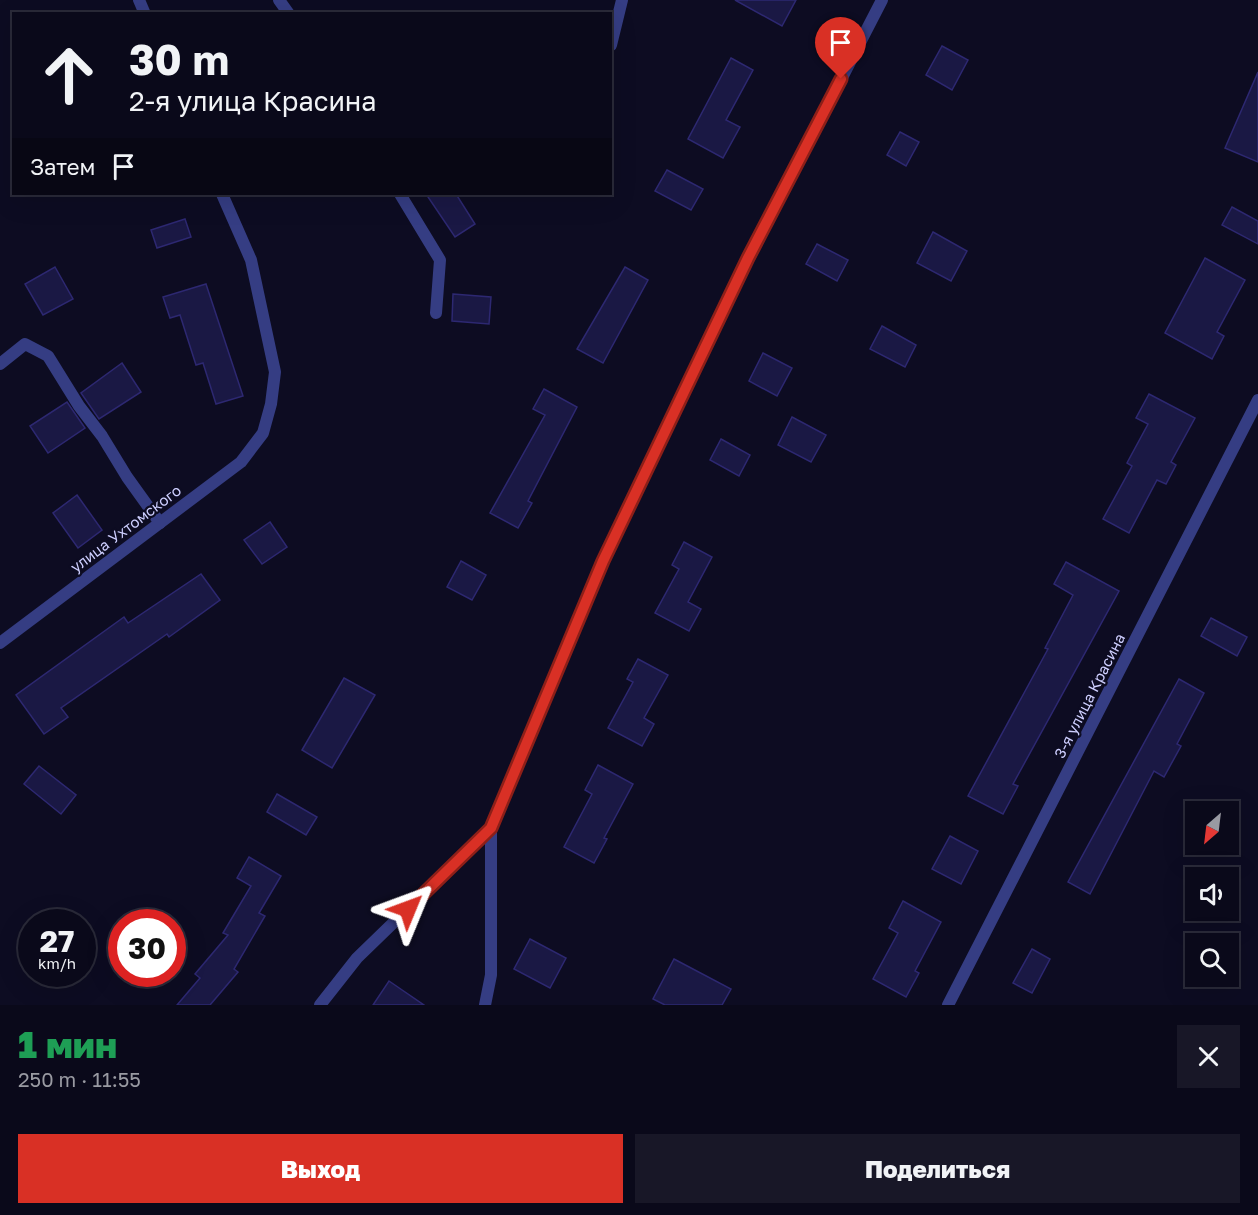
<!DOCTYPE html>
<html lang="ru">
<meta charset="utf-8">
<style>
body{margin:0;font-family:"Golos Text",sans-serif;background:#181727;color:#f1f3f6;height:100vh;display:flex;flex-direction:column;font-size:22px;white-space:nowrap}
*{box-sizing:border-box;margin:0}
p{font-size:20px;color:#999aa2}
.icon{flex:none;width:33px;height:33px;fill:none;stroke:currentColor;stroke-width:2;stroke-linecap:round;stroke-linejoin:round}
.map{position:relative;height:1005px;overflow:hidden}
.panel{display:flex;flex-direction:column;background:#0a091a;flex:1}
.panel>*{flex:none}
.guide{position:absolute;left:12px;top:12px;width:600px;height:183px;border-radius:0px;box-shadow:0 6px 24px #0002,0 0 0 2px #2a2a39;background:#0a091a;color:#f1f3f6;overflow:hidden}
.needle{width:39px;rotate:208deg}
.fabs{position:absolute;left:1185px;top:801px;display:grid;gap:12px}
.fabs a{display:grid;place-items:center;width:54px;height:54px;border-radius:0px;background:#0a091a;box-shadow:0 6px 24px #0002,0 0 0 2px #2a2a39;font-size:30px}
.speed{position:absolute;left:18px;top:909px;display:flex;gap:12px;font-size:30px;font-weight:700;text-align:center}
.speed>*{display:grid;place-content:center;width:78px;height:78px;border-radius:50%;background:#0a091a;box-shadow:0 6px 24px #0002,0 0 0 2px #2a2a39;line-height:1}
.speed small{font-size:15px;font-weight:400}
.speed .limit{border:9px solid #d22;background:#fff;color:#111}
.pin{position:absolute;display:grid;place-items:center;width:51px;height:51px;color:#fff;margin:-62px -26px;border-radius:50% 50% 50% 0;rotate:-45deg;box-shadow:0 0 6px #0007}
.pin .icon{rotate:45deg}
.me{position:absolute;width:66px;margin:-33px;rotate:46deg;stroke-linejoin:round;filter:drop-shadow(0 0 4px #0008)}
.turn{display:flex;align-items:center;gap:21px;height:126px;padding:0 18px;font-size:27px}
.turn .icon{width:78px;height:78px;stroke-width:2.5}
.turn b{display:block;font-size:42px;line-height:51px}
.then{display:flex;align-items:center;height:57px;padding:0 18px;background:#0003;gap:12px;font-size:22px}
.round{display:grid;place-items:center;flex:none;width:63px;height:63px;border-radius:0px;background:#181727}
.summary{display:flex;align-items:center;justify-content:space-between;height:102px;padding:0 18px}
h1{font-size:36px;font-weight:800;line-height:45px;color:#1e9e55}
.cta{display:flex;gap:12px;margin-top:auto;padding:12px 18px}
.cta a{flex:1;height:69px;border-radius:0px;background:#d93025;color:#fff;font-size:24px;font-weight:800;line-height:69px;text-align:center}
.cta a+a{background:#181727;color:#f1f3f6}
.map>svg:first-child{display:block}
.building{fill:#1a1844;stroke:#2d2871;stroke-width:1.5}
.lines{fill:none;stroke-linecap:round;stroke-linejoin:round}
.service{stroke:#353d83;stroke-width:12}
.minor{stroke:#353d83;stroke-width:12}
.route-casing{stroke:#8d1f18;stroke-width:15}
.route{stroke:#d93025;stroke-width:10}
.labels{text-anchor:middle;stroke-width:4.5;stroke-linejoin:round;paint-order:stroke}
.street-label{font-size:15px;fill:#cecfff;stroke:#0d0c22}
</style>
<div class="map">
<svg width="1258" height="1005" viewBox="0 0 1258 1005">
<rect width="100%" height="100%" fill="#0d0c22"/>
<!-- building -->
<g class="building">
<polygon points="735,0 796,0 782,26"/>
<polygon points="942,46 968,60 952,90 926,75"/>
<polygon points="731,58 753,70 726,120 740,127 723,158 688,139"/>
<polygon points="1258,72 1258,162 1225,148"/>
<polygon points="900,132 919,142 906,166 887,155"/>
<polygon points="667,170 703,189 691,210 655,191"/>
<polygon points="426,194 456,194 475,224 455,237"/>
<polygon points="1232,207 1258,221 1258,244 1222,225"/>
<polygon points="185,219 191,237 157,248 151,230"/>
<polygon points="933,232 967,251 951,281 917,263"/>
<polygon points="817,244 848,260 837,281 806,264"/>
<polygon points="1205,258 1245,280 1217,332 1224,336 1212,359 1165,333"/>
<polygon points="55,267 73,299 43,315 25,284"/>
<polygon points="625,267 648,280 603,363 577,349"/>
<polygon points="206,284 243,396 216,404 203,363 196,365 180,315 170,318 163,297"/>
<polygon points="453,294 491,297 489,324 452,321"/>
<polygon points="882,326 916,345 905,367 870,349"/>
<polygon points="763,353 792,368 777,396 749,381"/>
<polygon points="122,363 141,392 99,419 81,393"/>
<polygon points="544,389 577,407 528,501 532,503 518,528 490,513 545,415 533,409"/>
<polygon points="1149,394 1195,418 1171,462 1176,465 1166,484 1157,480 1129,533 1103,519 1132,466 1127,463 1148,424 1136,418"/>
<polygon points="67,402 85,428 48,453 30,426"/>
<polygon points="792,417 826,435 811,462 778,445"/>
<polygon points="721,439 750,455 739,476 710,460"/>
<polygon points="77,495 102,530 78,548 53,513"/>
<polygon points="270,522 287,547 262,564 244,540"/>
<polygon points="684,542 712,557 688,602 701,609 689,631 655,613 679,569 672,565"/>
<polygon points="461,561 486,575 472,600 447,587"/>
<polygon points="1066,562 1119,591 1013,784 1018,786 1003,814 968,796 1048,649 1045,648 1073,595 1054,584"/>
<polygon points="201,574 220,600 169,637 167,634 61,708 68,717 44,734 16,695 124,617 128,623"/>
<polygon points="1211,618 1247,637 1237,656 1201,636"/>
<polygon points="638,659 668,675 644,718 654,724 642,746 608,728 633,682 627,679"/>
<polygon points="344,678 375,695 332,768 302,750"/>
<polygon points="1179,679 1204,693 1177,744 1181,746 1164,777 1154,771 1090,894 1068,882"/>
<polygon points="598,765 633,784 604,838 607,839 594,863 564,847 592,794 585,790"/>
<polygon points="39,766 76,795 61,814 24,784"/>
<polygon points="277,794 317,817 306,835 267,812"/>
<polygon points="950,836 978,851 961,884 932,869"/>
<polygon points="249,857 281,876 259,913 265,916 234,969 238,972 210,1005 177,1005 200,978 195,974 228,935 223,933 251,886 237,878"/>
<polygon points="903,901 941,922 915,971 919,973 906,997 873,979 898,933 889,928"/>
<polygon points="530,939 566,958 550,988 514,969"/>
<polygon points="1032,949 1050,959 1032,993 1013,983"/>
<polygon points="674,959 731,989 722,1005 665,1005 653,999"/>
<polygon points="389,981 424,1005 373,1005"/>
</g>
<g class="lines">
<!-- service -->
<g class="service">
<polyline points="279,0 289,14"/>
<polyline points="611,45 622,0"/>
<polyline points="400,194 440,260 436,313"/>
<polyline points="0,364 25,344 48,356 79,406 102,436 127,477 160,523"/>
</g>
<!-- minor -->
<g class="minor">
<polyline points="139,0 145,14"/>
<polyline points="0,643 241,462 263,433 271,404 275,372 251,260 222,194"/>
<polyline points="320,1005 357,958 491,828"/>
<polyline points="485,1005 491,975 491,828 603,561 749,258 882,0"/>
<polyline points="948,1005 1258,400"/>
</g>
</g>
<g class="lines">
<!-- route casing -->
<g class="route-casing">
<polyline id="route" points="408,909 491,828 603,561 748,258 841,79"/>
</g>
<!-- route -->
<use href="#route" class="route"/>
</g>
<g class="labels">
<!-- street labels -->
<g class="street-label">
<text transform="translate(126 529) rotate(-37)" y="5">улица Ухтомского</text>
<text transform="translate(1090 696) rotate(-63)" y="5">3-я улица Красина</text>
</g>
</g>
</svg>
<div class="fabs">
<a><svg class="needle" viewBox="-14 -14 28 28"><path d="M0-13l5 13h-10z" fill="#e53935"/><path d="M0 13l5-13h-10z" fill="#999aa2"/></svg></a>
<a><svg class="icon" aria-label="sound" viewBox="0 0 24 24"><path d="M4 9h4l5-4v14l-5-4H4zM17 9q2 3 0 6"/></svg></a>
<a><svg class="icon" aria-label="search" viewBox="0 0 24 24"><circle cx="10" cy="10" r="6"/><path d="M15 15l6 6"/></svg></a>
</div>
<div class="speed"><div>27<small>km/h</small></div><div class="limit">30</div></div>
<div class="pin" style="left:841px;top:79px;background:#d93025"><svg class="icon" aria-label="arrive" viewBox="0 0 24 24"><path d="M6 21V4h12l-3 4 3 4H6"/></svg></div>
<svg class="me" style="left:408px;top:909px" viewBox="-20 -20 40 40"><path d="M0-17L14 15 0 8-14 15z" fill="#d93025" stroke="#fff" stroke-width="4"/></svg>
<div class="guide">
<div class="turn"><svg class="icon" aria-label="ahead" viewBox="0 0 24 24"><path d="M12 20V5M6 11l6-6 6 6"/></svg><div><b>30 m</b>2-я улица Красина</div></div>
<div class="then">Затем<svg class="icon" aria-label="arrive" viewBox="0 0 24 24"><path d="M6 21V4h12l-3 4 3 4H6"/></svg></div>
</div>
</div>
<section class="panel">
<div class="summary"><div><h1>1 мин</h1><p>250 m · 11:55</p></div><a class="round"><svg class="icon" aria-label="close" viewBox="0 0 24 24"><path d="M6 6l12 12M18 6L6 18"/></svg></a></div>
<div class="cta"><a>Выход</a><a>Поделиться</a></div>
</section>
